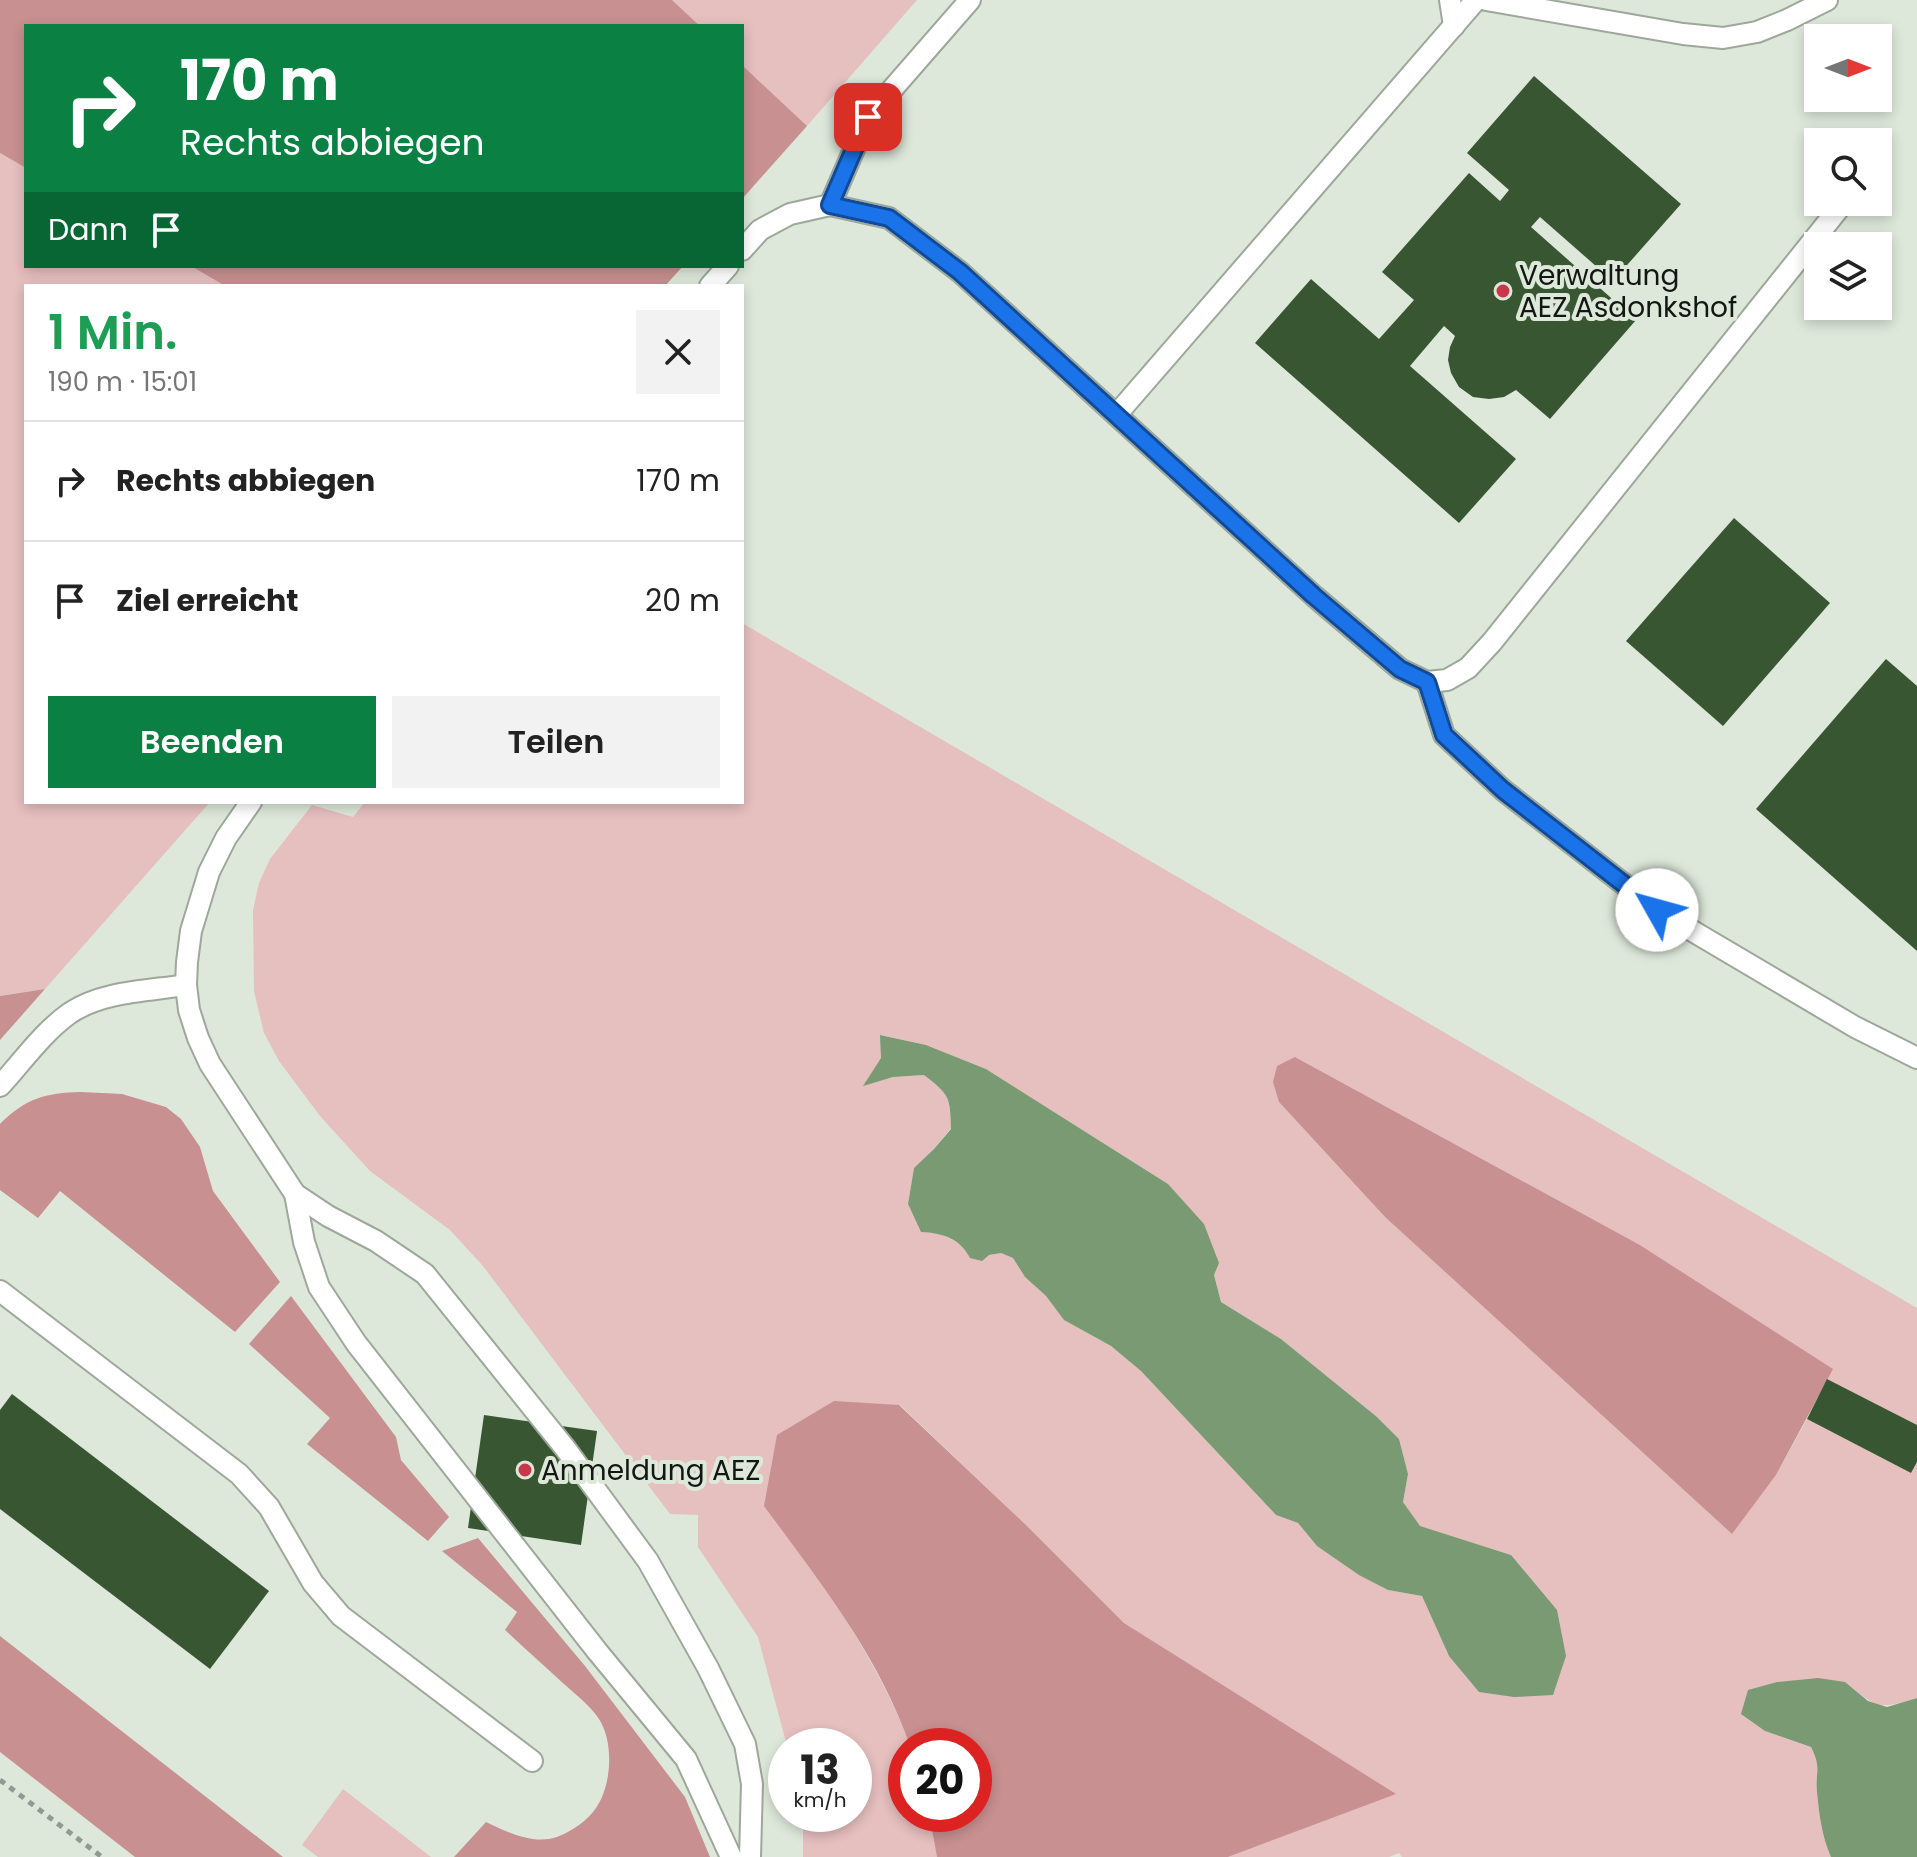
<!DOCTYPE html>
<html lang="de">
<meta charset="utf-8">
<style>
body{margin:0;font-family:Poppins,sans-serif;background:#f2f2f2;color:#222;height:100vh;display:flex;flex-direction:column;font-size:30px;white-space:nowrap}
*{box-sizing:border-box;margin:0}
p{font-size:26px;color:#767676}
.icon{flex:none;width:44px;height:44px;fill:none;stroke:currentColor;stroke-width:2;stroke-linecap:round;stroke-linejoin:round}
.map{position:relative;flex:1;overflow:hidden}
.drawer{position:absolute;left:24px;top:284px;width:720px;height:520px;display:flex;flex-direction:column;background:#fff;border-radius:0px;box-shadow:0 4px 12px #0003}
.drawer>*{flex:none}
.banner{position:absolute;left:24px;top:24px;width:720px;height:244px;border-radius:0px;box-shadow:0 4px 12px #0003;background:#0b8043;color:#fff;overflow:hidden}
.needle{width:52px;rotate:90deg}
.fabs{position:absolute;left:1804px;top:24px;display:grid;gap:16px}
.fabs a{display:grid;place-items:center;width:88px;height:88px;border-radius:0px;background:#fff;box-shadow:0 4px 12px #0003;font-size:40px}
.speed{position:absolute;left:768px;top:1728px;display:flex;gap:16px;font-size:40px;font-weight:700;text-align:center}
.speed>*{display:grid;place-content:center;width:104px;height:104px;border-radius:50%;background:#fff;box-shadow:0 4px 12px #0003;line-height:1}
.speed small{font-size:20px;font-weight:400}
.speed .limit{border:12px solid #d22;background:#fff;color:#111}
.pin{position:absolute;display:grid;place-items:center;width:68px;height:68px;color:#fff;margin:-34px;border-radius:16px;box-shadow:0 4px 12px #0006}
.me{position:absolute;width:88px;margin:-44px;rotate:308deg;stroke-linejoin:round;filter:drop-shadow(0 0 6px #0008)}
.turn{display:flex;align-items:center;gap:28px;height:168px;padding:0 24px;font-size:36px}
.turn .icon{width:104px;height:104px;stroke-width:2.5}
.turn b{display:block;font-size:56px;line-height:68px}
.then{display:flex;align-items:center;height:76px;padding:0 24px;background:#0003;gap:16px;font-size:30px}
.round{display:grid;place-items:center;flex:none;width:84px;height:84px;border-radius:0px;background:#f2f2f2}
.headline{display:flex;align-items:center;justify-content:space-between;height:136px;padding:0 24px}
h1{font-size:48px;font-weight:600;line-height:60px;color:#1e9e55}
.cta{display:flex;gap:16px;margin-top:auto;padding:16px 24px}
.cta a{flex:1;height:92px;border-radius:0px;background:#0b8043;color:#fff;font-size:32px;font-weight:600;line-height:92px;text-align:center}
.cta a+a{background:#f2f2f2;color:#222}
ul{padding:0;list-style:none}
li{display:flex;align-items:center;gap:24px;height:120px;padding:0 24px;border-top:2px solid #e0e0e0}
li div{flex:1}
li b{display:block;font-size:30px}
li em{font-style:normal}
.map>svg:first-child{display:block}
.green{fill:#e6bfbf;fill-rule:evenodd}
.forest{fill:#c89090}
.water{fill:#7a9a73}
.building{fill:#385632}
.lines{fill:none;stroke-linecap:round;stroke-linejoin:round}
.lane-casing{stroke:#9da89b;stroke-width:24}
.path{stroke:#919a8f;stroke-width:5;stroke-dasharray:6 6;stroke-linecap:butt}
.lane{stroke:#fff;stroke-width:20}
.route-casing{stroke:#114b97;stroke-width:20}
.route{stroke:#1a73e8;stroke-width:14}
.poi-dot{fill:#c8374a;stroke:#dde8da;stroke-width:3}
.labels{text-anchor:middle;stroke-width:8;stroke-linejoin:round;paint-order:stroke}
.poi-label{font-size:28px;fill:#131712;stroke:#dde8da;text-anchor:start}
</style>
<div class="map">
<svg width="1917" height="1857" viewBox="0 0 1917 1857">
<rect width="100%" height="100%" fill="#dde8da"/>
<!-- green -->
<g class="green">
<polygon points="672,0 917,0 807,126 742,65 742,26 700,26"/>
<polygon points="0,153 26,168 26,266 191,266 225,286 26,286 26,802 210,802 45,989 0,996"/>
<path d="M742,623L1917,1308V1425L1827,1379L1832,1369L1640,1245L1295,1057L1279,1102L1385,1217L1731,1533L1776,1475L1807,1419L1911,1473L1917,1462V1698C1878,1710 1877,1708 1845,1682L1765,1731L1811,1747C1822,1769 1815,1770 1817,1792C1819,1814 1822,1837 1831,1857H1402L1399,1853L1389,1857H1228L1395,1794L1124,1623L1027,1526L900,1405L839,1608C866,1653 893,1697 910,1746H906V1814H929L937,1857H803V1825L800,1814H854V1746H787L758,1637L698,1547V1515L670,1514L483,1266L450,1230L370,1171L320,1116L279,1061L264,1033L254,991L253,910L259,883L270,859L312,805L353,817L365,802H742ZM881,1035L926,1045L986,1069L1168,1184L1214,1275L1221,1302L1281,1339L1377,1417L1399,1439L1408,1474L1403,1502L1419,1526L1511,1555L1449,1656L1422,1596L1388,1590L1317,1546L1298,1523L1276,1515L1141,1371L1111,1346L1064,1320L1046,1296L1025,1277L1013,1258L1001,1253L970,1258L964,1246L939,1233L921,1232L908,1204L914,1168L934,1149L951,1128C949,1097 950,1095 924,1075L893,1077L864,1085L881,1058Z"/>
<polygon points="343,1789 431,1857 318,1857 302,1845"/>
</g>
<!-- forest -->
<g class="forest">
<polygon points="0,0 672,0 700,26 26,26 26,168 0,153"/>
<polygon points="742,65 807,126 742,199"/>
<polygon points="191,266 683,266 665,286 225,286"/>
<polygon points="45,989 0,1040 0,996"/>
<polygon points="1295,1057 1640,1245 1833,1369 1776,1475 1732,1534 1385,1217 1279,1102 1273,1082 1277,1066"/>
<path d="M81,1092L122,1094L166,1107L181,1119L200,1147L213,1191L280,1282L235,1332L60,1191L38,1218L0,1190V1124C26,1098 45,1093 81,1092Z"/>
<polygon points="291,1296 396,1437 401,1460 449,1517 428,1541 307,1444 330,1418 249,1344"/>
<path d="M834,1401L899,1405L1027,1526L1124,1623L1396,1794L1228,1857H937L929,1814H974V1746H910C879,1656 820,1582 764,1506L777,1435Z"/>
<path d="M478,1538L585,1666L685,1797L710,1857H454L486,1822C507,1832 533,1845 557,1837C571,1832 588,1820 596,1808C612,1785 614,1742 599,1719C590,1705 576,1695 564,1684C544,1666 524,1648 505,1630L517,1612L442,1551Z"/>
<polygon points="0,1636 283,1857 135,1857 0,1752"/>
</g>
<!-- water -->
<g class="water">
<path d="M880,1035L926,1045L986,1069L1168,1184L1204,1224L1219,1263L1214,1275L1221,1302L1281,1339L1377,1417L1399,1439L1408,1474L1403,1502L1420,1526L1511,1555L1557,1610L1566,1656L1553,1695L1514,1697L1479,1692L1449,1656L1422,1596L1388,1590L1359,1575L1317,1546L1298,1523L1276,1515L1141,1371L1111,1346L1064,1320L1046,1296L1025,1277L1013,1258L1001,1253L989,1255L982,1261L970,1258C960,1238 942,1233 921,1232L908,1204L914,1168L934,1149L951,1129C950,1097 950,1095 924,1075L893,1077L863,1086L881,1058Z"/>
<path d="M1818,1678L1845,1682L1868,1701L1887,1707L1917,1698V1857H1831C1822,1837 1819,1814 1817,1792C1815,1771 1822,1769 1811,1747L1765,1731L1741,1714L1748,1690L1777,1682Z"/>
</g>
<!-- building -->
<g class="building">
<polygon points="1534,76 1681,204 1613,281 1540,217 1531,227 1636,320 1550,419 1516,390 1504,397 1489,399 1473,397 1459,387 1451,373 1448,360 1450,347 1455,336 1444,326 1410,366 1516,459 1459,523 1255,343 1311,279 1379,339 1414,300 1382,272 1469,173 1500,201 1509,190 1467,153"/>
<polygon points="1734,518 1830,603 1723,726 1626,641"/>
<polygon points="1886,659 1917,686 1917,951 1756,809"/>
<polygon points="1827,1379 1917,1425 1917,1462 1911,1473 1807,1419"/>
<polygon points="12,1394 269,1591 210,1669 0,1509 0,1410"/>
<polygon points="484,1415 597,1431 581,1545 468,1528"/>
</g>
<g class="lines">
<!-- lane casing -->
<g class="lane-casing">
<g id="lane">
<polyline points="1450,0 1454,26"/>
<polyline points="1486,0 1683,34 1723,38 1757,32 1787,20 1827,0"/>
<polyline points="830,205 868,117 970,0"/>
<polyline points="742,250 760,230 790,214 830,205 889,218 960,272 1314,596 1400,669 1427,682 1447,680 1468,668 1492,642 1840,207"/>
<polyline points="710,286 728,266"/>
<polyline points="1117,414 1476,0"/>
<polyline points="1427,682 1444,735 1503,790 1657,910 1855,1027 1917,1058"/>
<polyline points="251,802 226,838 209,872 191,931 187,962 186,985 189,1010 198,1038 210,1064 295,1194 304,1242 319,1287 356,1343 597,1651 686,1759 731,1857"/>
<path d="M0,1086C22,1062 43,1032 70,1013C103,991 149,991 186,985"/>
<polyline points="295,1194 328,1216 376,1241 425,1274 565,1448 648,1561 708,1668 745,1744 752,1784 750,1857"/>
<polyline points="0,1291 239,1474 269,1507 313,1583 341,1616 532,1761"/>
</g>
</g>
<!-- path -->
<polyline class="path" points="0,1780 102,1857"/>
<!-- lane -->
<use href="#lane" class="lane"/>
</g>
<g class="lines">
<!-- route casing -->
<g class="route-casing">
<polyline id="route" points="868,117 830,205 889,218 960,272 1314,596 1400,669 1427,682 1444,735 1503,790 1657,910"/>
</g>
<!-- route -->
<use href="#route" class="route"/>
</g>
<!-- markers -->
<g class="poi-dot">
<circle cx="1503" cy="291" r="8"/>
<circle cx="525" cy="1470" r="8"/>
</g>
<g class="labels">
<!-- poi labels -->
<g class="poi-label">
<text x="1519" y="285">Verwaltung<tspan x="1519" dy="32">AEZ Asdonkshof</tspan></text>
<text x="541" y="1480">Anmeldung AEZ</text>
</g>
</g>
</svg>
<div class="fabs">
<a><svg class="needle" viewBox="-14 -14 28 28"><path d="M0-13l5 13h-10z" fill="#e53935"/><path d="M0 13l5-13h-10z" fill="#767676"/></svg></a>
<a><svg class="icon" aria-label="search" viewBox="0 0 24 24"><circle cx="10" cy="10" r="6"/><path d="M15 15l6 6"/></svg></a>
<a><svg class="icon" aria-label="layers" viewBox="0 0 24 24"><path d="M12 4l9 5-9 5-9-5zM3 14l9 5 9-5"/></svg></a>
</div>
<div class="speed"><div>13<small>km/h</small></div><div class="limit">20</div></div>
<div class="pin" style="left:868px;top:117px;background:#d93025"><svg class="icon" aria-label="arrive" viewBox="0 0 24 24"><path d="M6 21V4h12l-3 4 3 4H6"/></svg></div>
<svg class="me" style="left:1657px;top:910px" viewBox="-20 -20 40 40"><circle r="19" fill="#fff"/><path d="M0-13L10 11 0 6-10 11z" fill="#1a73e8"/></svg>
<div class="banner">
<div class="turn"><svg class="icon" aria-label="right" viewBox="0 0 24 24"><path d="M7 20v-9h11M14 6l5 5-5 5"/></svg><div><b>170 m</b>Rechts abbiegen</div></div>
<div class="then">Dann<svg class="icon" aria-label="arrive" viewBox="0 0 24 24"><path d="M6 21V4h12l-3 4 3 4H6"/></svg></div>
</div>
<section class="drawer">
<div class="headline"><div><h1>1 Min.</h1><p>190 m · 15:01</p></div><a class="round"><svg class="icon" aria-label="close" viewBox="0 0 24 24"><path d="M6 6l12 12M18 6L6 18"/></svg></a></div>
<ul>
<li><svg class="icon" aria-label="right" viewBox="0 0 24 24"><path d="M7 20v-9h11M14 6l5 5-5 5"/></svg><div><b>Rechts abbiegen</b></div><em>170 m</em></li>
<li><svg class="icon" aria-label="arrive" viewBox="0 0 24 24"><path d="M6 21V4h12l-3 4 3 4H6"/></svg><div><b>Ziel erreicht</b></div><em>20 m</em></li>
</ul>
<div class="cta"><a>Beenden</a><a>Teilen</a></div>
</section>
</div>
